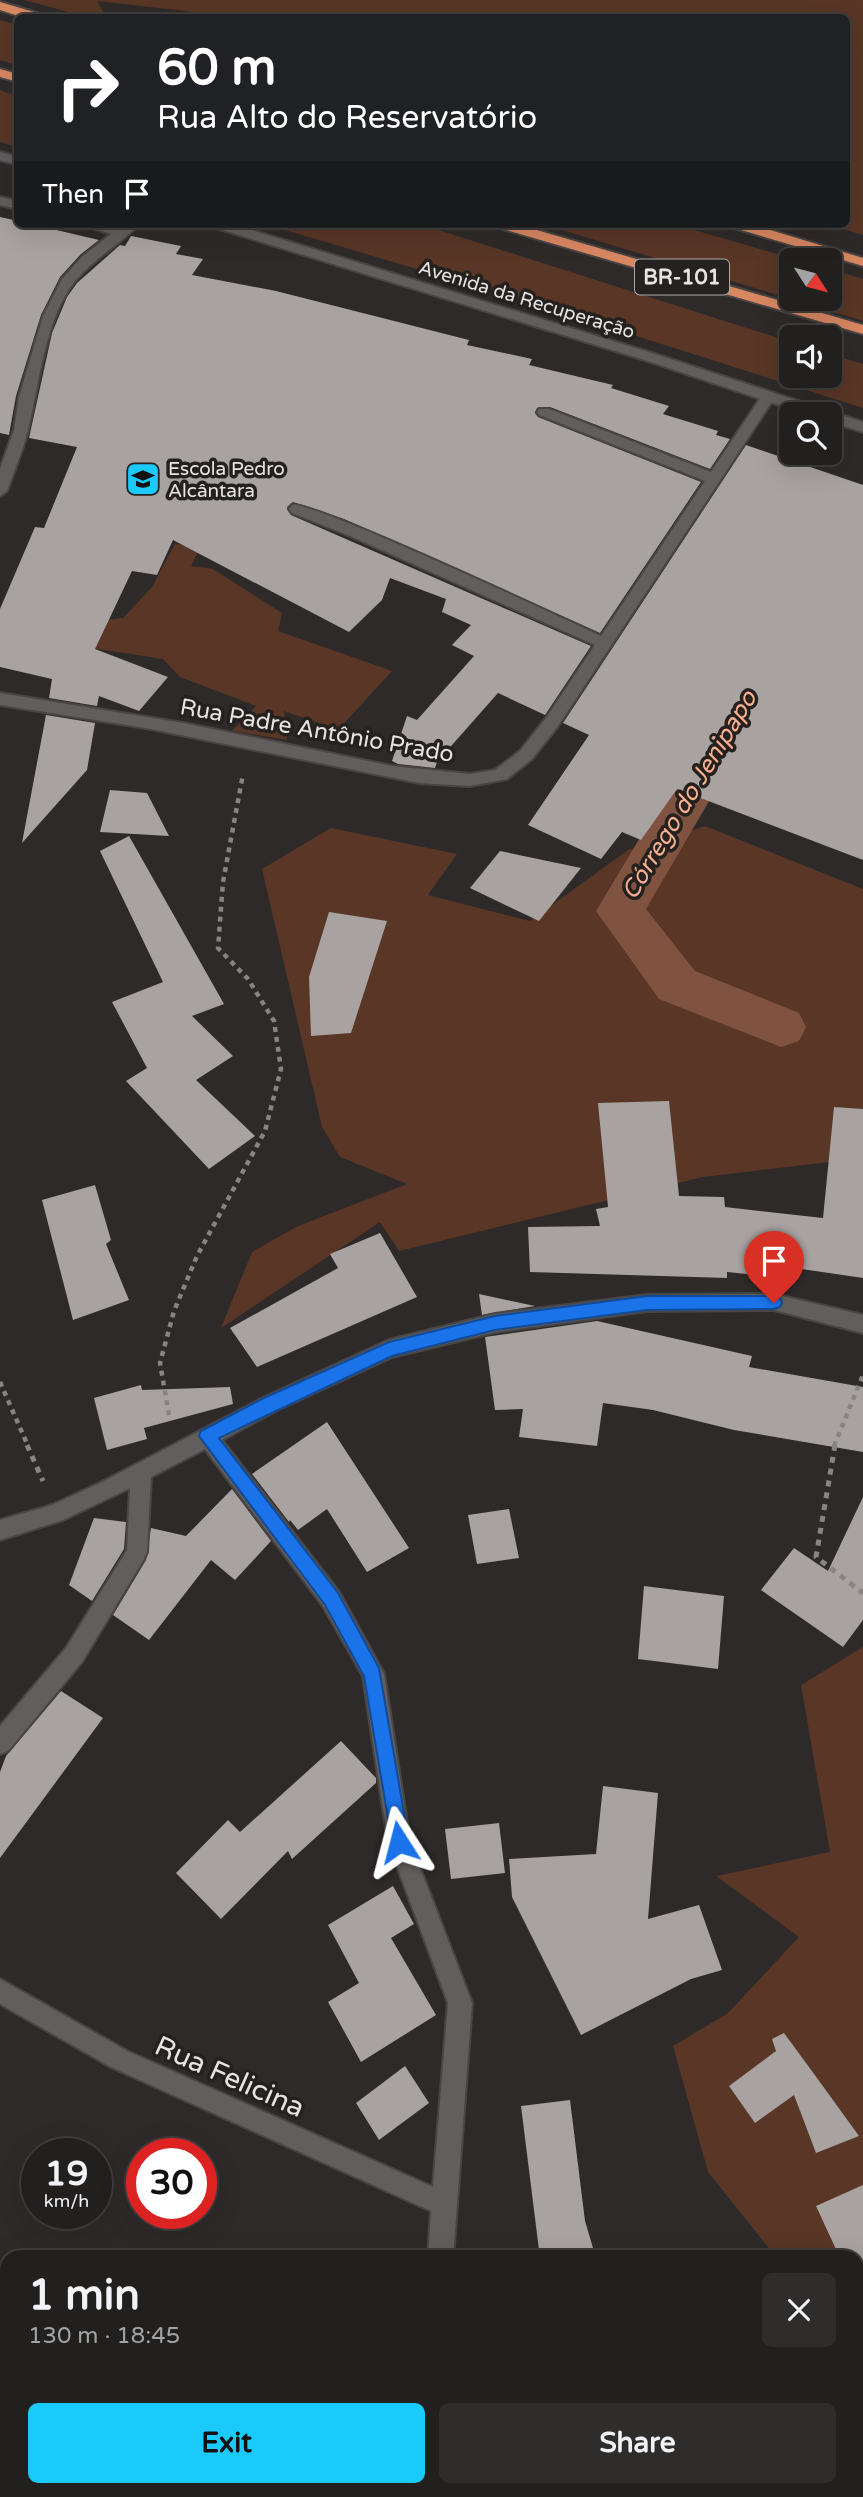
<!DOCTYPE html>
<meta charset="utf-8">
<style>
body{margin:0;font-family:"Varela Round",sans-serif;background:#2e2d2c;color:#f1f3f6;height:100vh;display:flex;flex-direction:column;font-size:26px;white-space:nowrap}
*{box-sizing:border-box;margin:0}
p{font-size:23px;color:#a2a3a4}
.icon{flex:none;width:38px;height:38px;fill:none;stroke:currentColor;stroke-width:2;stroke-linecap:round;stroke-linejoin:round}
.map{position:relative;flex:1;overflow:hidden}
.sheet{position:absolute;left:0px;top:2250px;width:864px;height:247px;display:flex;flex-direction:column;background:#22201f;border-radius:21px 21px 0 0;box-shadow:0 7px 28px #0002,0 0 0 2px #3f3e3d}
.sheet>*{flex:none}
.banner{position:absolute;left:14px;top:14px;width:836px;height:214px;border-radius:10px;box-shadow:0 7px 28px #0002,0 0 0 2px #3f3e3d;background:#202124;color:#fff;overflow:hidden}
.needle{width:46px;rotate:126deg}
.controls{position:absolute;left:779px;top:248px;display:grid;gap:14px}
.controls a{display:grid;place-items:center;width:63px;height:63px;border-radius:10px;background:#22201f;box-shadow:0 7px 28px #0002,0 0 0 2px #3f3e3d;font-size:35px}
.speed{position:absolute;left:21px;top:2138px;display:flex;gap:14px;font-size:35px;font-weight:700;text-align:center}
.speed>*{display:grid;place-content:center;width:91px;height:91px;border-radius:50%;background:#22201f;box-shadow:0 7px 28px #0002,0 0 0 2px #3f3e3d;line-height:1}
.speed small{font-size:18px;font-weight:400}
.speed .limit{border:10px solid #d22;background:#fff;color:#111}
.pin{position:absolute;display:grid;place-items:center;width:60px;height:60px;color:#fff;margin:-72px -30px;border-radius:50% 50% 50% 0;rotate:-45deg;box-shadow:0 0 7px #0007}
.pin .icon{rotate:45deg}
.me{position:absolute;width:77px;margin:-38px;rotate:351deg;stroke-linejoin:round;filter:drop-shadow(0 0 5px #0008)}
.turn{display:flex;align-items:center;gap:24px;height:147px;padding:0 28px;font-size:32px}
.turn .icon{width:91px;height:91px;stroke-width:2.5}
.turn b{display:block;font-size:49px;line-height:60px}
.then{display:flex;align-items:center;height:66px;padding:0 28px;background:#0003;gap:14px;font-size:26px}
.round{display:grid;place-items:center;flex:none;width:74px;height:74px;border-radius:10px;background:#2e2d2c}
.headline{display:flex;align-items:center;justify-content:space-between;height:119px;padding:0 28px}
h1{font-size:42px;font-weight:700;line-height:52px}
.action{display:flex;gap:14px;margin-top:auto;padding:14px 28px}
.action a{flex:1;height:80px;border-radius:10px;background:#1acafc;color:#111;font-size:28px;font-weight:700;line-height:80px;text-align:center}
.action a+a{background:#2e2d2c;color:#f1f3f6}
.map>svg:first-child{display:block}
.green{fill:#593626}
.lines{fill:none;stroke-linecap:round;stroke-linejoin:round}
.canal{fill:#7f533f;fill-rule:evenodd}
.building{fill:#a8a3a1}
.minor-casing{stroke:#484544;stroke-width:4}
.secondary-casing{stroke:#484544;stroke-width:4}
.trunk-casing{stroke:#484544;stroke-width:4}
.path-far1{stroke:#878483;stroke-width:4.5;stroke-dasharray:5 5;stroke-linecap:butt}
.path{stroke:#878483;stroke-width:5;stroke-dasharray:6 6;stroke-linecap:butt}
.minor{fill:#625e5d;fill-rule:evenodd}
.secondary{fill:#625e5d;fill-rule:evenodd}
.trunk{fill:#d88761;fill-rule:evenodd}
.route{fill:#1a73e8;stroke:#114b97;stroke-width:2}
.labels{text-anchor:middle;stroke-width:7;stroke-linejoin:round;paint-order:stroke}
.far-street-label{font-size:19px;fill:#e7e5e4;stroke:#24211f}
.far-poi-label{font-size:19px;fill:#e7e5e4;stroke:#24211f;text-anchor:start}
.shield{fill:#24211f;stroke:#acaaa9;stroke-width:2}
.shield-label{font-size:21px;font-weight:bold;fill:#e7e5e4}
.street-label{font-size:23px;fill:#e7e5e4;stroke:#24211f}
.water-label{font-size:24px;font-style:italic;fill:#f9b090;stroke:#24211f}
.near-street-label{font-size:28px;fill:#e7e5e4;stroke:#24211f}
</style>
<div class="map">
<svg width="863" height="2497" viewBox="0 0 863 2497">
<rect width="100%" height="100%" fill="#2e2a29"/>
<!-- green -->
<g class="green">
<polygon points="24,0 863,0 863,235 826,224 847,224 847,18 218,18 220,15 97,1 106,17 87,17"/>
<polygon points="0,20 17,25 17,65 0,60"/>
<polygon points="0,90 17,96 17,147 0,142"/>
<polygon points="265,224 420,224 791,342 791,376 830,376 830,354 863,364 863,408 545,307"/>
<polygon points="542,224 674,224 801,261 791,261 791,299"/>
<polygon points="830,269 863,279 863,321 791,299 830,299"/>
<polygon points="175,544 201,546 191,566 213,569 282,613 278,631 392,671 338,730 284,711 287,740 232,731 256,706 180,677 163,659 85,647 95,621 123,618 152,587"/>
<polygon points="705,826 863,889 863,1158 703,1177 399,1251 380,1222 221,1328 252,1252 298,1226 407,1184 340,1157 322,1127 262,869 331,828 457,854 428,895 530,921 628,850"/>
<polygon points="863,1647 863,2393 858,2393 858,2258 776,2257 708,2172 673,2046 728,2013 799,1937 716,1876 830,1852 801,1685"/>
</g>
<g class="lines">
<!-- canal -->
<polygon class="canal" points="727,714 743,719 750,731 646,909 695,971 799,1013 806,1027 799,1041 781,1047 659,999 596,911 711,719"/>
</g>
<!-- building -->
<g class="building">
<polygon points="0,217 18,221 18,224 31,224 99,240 81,254 60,277 41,315 16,396 9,435 0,433"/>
<polygon points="131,236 181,246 176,254 203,259 192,275 276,291 469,340 467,345 532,359 529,365 613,385 611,388 669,406 663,414 718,431 716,435 730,439 710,469 550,407 537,408 535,413 538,417 701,482 600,633 344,519 293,502 287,507 291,515 591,646 545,715 498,693 437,762 435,768 398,764 392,761 407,716 417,720 474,656 452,645 471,625 442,612 446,599 390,578 382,600 349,632 173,540 157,575 132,571 95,649 168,677 139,711 99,696 97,706 49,698 52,679 0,667 0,609 35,527 44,528 77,447 29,438 52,333 67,297 77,283 120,245 125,246"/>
<polygon points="746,445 863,485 863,860 677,789 641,840 622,832 601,859 528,825 589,735 563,723"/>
<polygon points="46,715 95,723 87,770 22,843"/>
<polygon points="110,790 147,793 169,836 100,832"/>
<polygon points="129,836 224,1004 192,1016 233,1056 196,1080 255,1136 209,1169 126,1081 147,1068 112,1002 163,982 100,851"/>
<polygon points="500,851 581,868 539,921 470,888"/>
<polygon points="329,912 387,921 351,1033 311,1036 309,977"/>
<polygon points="669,1101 679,1196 724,1197 725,1207 823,1218 834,1107 863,1109 863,1278 788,1267 787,1278 727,1272 727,1278 530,1272 528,1227 600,1226 596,1209 608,1207 598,1103"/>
<polygon points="95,1185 111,1240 106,1244 129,1300 73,1320 42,1200"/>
<polygon points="380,1233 417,1297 257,1367 230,1328 338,1268 330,1254"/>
<polygon points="479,1294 535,1306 482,1315"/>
<polygon points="597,1321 752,1356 749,1367 863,1387 863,1452 734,1430 653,1410 603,1403 597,1446 519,1437 523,1409 495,1410 485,1337"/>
<polygon points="141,1385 142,1390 230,1387 233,1404 144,1428 147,1439 107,1450 94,1398"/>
<polygon points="327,1422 409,1548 367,1572 327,1509 298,1530 290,1520 289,1522 252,1474"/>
<polygon points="232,1489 271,1541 235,1580 211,1560 149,1640 113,1615 146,1560 151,1528 186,1536"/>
<polygon points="863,1497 863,1620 843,1647 761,1590 794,1548 828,1571"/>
<polygon points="509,1509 519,1558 477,1564 468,1515"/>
<polygon points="94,1518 126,1522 124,1549 92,1601 69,1585"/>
<polygon points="644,1586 724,1596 718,1669 638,1659"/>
<polygon points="61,1691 103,1718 0,1858 0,1772 6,1756"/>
<polygon points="341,1741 376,1778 376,1783 292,1859 288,1851 221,1919 176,1873 228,1820 240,1832"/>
<polygon points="603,1786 658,1793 648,1919 699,1905 722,1970 691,1979 581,2035 512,1897 509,1859 596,1854"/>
<polygon points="499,1823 505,1873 451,1879 445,1829"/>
<polygon points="393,1886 414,1924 391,1938 436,2015 361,2062 328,2002 359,1983 328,1925"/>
<polygon points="784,2033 817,2078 859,2136 816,2153 794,2095 755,2123 729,2086 776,2051 772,2039"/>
<polygon points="405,2066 429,2103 379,2140 356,2103"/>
<polygon points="570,2100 585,2221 596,2258 540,2258 521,2106"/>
<polygon points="863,2185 863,2307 858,2295 858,2258 840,2258 816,2206"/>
</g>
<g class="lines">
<!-- minor casing -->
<g class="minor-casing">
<g id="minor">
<polygon points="0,197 18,201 18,209 0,205"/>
<path d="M82,224H104L119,228L124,224H139C120,245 93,259 75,281C45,318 39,385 28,430C23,450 14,471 7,491L0,496V469L14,430L19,397L43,316L62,279L83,256L111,234Z"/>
<path d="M768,392L775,397L558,726L532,759L507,779L470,786L419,783L146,728L0,705V693L183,723L392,766L470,774L495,770L520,751L546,718L595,645L350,536L292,513L289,509L292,505C311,500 564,619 601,636L705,481L539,415L537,412L539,409H549L711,472L763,394Z"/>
<polygon points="774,1294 863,1315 863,1333 774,1310 647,1311 495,1332 392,1357 277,1410 222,1440 339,1592 384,1674 410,1842 472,2003 453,2258 428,2258 431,2211 111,2067 0,2004 0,1979 127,2051 433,2187 448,2003 388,1842 363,1676 323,1606 205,1449 151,1477 147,1552 144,1559 82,1662 8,1751 0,1754 0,1726 66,1648 127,1550 130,1488 63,1520 0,1540 0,1520 52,1505 100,1483 263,1398 389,1340 495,1314 647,1295"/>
<rect x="440" y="2490" width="26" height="7"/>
</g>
</g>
<!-- secondary casing -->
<g class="secondary-casing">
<g id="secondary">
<polygon points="0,152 18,157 18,165 0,160"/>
<polygon points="211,224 232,224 658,355 863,422 863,432 830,422 830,415 808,415 648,361 213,227"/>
</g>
</g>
<!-- trunk casing -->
<g class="trunk-casing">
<g id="trunk">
<polygon points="0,2 44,15 46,18 25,18 0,10"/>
<polygon points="0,69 18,74 18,82 0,77"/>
<polygon points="494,224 516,224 863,325 863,334 496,227"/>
<polygon points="729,224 750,224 863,258 863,266 731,227"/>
</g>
</g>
<!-- path-far1 -->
<g class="path-far1">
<polyline points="0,1382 28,1446"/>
<polyline points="169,1415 160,1363 174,1311 197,1256 265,1131 281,1069 274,1021 248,979 218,948 223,882 243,774"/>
<polyline points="834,1446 863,1375"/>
</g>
<!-- path -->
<g class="path">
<polyline points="27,1445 43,1481"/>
<polyline points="835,1445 816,1557 863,1593"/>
<polyline points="858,2427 863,2426"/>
</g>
<!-- minor -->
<use href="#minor" class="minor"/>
<!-- secondary -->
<use href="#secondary" class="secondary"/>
<!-- trunk -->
<use href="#trunk" class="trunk"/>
</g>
<!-- route -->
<polygon class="route" points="647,1296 774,1296 780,1298 782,1303 780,1307 774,1309 647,1310 495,1330 392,1356 219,1438 338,1593 379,1668 409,1842 406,1848 399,1851 393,1848 364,1676 325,1605 199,1436 201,1431 264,1398 389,1342 495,1316"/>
<!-- icons -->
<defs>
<g id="school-square" transform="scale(1.75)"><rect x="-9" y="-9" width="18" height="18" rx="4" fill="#1acafc" stroke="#24211f"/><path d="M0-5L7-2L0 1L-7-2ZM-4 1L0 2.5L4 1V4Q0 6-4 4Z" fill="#111"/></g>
</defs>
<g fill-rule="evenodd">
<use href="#school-square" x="143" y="479"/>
</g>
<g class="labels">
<!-- far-street labels -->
<g class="far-street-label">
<text transform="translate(527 299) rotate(17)" y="7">Avenida da Recuperação</text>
</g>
<!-- far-poi labels -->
<g class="far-poi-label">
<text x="168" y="475">Escola Pedro<tspan x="168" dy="22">Alcântara</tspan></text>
</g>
<!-- shield labels -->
<rect class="shield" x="635" y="259.5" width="94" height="35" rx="5"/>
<g class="shield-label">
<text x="682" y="284">BR-101</text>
</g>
<!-- street labels -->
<g class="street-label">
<text transform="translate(317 730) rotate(10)" y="8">Rua Padre Antônio Prado</text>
</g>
<!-- water labels -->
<g class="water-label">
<text transform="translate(689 795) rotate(-59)" y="8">Córrego do Jenipapo</text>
</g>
<!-- near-street labels -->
<g class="near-street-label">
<text transform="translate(230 2076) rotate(24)" y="10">Rua Felicina</text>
</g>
</g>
</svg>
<div class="controls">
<a><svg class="needle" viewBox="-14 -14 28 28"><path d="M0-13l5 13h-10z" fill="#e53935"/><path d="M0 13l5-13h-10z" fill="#a2a3a4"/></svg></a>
<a><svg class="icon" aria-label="sound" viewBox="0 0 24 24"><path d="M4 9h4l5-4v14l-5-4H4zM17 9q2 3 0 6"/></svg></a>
<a><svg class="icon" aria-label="search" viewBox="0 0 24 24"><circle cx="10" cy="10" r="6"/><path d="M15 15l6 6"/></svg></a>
</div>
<div class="speed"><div>19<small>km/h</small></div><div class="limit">30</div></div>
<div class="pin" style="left:774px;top:1303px;background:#d93025"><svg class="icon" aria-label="arrive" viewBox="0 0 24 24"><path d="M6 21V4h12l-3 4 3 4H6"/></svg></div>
<svg class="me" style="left:399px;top:1842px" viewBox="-20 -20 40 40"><path d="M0-17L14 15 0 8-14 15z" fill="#1a73e8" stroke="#fff" stroke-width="4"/></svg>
<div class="banner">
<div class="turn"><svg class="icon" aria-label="right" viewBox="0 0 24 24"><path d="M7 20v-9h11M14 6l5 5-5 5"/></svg><div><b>60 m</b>Rua Alto do Reservatório</div></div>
<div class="then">Then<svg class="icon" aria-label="arrive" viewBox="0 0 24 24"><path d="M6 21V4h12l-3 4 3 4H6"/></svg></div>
</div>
<section class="sheet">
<div class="headline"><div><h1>1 min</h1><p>130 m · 18:45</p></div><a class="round"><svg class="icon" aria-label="close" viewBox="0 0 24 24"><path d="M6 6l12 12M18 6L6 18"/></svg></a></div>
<div class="action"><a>Exit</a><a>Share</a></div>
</section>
</div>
